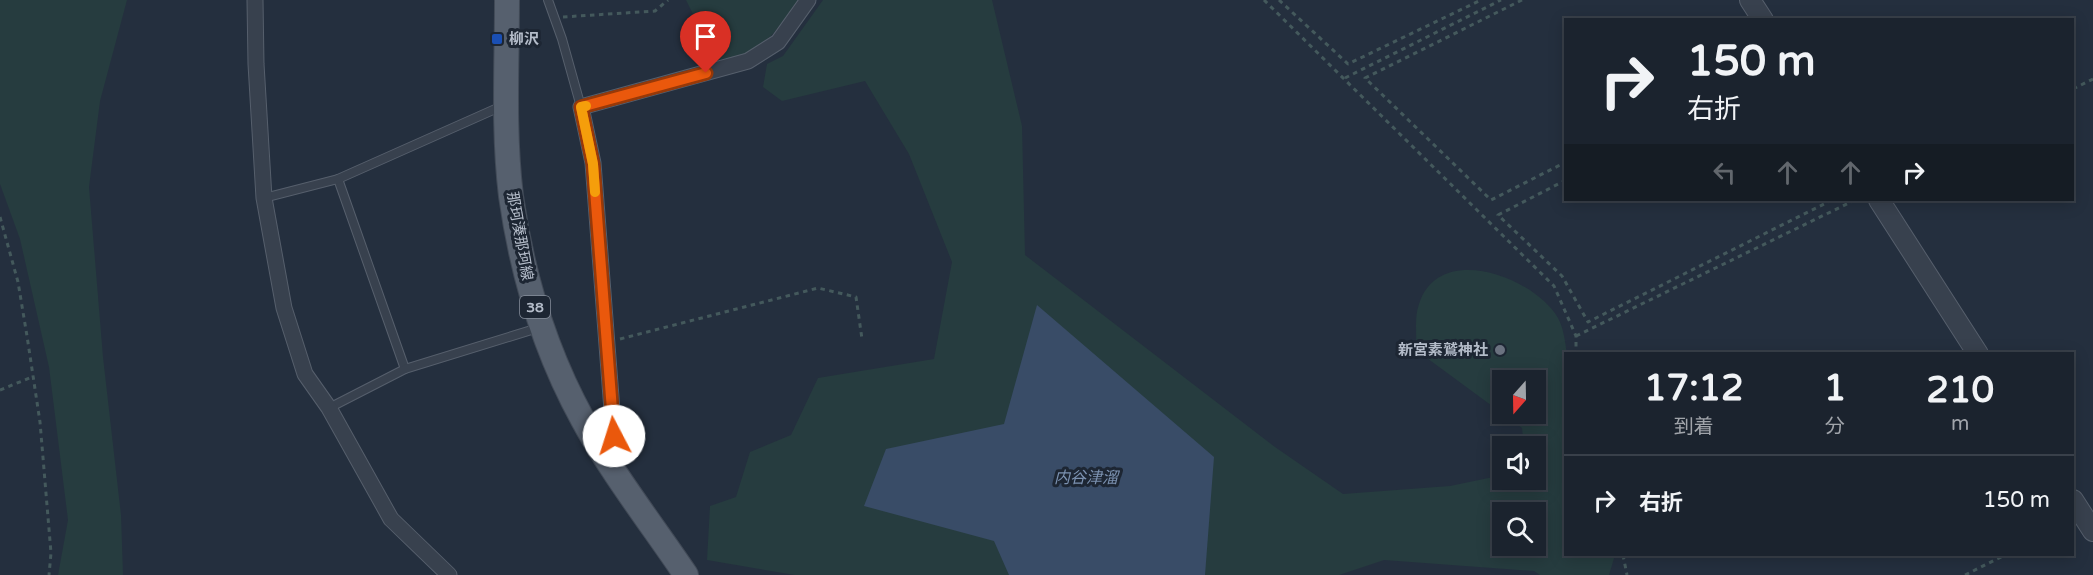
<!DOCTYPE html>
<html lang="ja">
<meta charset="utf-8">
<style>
body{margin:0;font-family:"Varela Round","Noto Sans JP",sans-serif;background:#282f3a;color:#f1f3f6;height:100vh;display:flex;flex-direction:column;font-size:22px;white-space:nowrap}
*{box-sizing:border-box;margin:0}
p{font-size:20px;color:#a0a4aa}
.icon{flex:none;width:33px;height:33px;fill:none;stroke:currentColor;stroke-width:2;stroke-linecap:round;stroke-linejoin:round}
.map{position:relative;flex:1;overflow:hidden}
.sheet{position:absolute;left:1564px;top:352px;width:510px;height:204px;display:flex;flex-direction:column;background:#1b232e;border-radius:0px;box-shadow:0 3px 15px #0003,0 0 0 2px #39404a}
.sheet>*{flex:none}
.top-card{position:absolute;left:1564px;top:18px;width:510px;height:183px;border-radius:0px;box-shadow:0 3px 15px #0003,0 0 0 2px #39404a;background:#1b232e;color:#f1f3f6;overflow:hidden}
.needle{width:39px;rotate:200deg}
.buttons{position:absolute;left:1492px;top:370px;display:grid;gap:12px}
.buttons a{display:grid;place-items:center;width:54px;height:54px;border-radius:0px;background:#1b232e;box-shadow:0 3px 15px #0003,0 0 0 2px #39404a;font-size:30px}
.pin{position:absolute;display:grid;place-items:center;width:51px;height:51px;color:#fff;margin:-62px -26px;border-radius:50% 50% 50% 0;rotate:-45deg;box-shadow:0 0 6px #0007}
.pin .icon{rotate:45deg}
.me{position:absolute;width:66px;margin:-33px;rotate:355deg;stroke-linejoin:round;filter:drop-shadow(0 0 4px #0008)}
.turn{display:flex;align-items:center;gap:21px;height:126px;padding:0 24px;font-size:27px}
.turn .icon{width:78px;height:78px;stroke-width:2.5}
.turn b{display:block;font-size:42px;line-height:51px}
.lanes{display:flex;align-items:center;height:57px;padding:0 24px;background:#0003;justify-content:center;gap:30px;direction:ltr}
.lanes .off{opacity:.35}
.eta{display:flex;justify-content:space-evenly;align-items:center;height:102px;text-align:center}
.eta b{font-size:36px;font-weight:800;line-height:42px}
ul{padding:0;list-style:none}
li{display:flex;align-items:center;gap:18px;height:90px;padding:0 24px;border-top:2px solid #39404a}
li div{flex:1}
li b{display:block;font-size:22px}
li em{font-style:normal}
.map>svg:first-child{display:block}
.green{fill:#263c3f;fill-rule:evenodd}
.water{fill:#394c67}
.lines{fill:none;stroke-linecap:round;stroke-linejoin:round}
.service-casing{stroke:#565f6c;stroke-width:10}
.minor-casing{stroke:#565f6c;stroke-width:17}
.tertiary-casing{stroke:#565f6c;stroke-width:22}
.primary-casing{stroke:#414a57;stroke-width:26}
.path{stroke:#44595c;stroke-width:3;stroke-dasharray:4.5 4.5;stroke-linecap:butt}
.service{stroke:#38414e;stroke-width:8}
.minor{stroke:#38414e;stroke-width:15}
.tertiary{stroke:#38414e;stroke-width:20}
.primary{stroke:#56606e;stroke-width:24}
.route-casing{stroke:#983908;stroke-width:15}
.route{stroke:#ea580c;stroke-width:10}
.slow{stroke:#f59e0b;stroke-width:10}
.transit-dot{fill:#1a4fb4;stroke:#1d2633;stroke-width:2}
.worship-dot{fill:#6b7280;stroke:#1d2633;stroke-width:2}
.labels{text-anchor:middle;stroke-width:6;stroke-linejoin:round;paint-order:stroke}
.shield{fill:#1d2633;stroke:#878f9c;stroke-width:1.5}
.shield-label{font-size:14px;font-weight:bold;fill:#b4bcc9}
.poi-label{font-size:15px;font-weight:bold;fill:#b4bcc9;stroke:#1d2633;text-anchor:start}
.street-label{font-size:15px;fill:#b4bcc9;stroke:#1d2633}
.water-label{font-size:16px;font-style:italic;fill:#7c92b1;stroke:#1d2633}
</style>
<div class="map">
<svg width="2093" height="575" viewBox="0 0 2093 575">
<rect width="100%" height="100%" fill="#242f3e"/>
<!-- green -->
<g class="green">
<polygon points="0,0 127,0 100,101 89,187 103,357 121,515 123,575 58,575 68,520 49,367 20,239 0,184"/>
<polygon points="686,0 801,0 771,36 743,56 716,60"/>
<path d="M823,0H992L1022,126L1025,255L1275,447L1343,494L1450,486L1503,475V480H1536V447H1524L1522,428L1503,414H1536V381H1503V414L1416,350C1417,336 1414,317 1419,304C1439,241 1534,277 1558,318C1564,329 1565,342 1567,354L1566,555H1615L1609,575H1540L1534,571L1384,560L1339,575H795L707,560L710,506L736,497L750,452L791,435L818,378L934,359L952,262L909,154L865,81L782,101L763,87L767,64L783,56ZM1503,513H1536V546H1503Z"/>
</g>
<!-- water -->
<polygon class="water" points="1037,305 1214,457 1205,575 1009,575 994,541 864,506 886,449 1004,424"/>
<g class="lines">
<!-- service casing -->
<g class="service-casing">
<g id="service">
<polyline points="548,0 562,39 581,107"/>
<polyline points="338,179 405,369"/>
<polyline points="264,198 338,179 502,106"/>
<polyline points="329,408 405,369 538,328"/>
</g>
</g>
<!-- minor casing -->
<g class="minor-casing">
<g id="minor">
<polyline points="255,0 256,64 264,198 284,308 305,374 329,408 391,519 449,575"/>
<polyline points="610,462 614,436 593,163 581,107 748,61 778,42 808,0"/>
</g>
</g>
<!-- tertiary casing -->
<g class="tertiary-casing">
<g id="tertiary">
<polyline points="1750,0 1763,20"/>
<polyline points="1879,200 1978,354"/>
<polyline points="2073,500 2093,531"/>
</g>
</g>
<!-- primary casing -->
<g class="primary-casing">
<path id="primary" d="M507,0C507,65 503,131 511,196C522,274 545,351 583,420C611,472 653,526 686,575"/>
</g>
<!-- path -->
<g class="path">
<polyline points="1264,0 1554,286 1576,336 1576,354"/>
<polyline points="1279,0 1348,64 1481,0"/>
<polyline points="1522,0 1365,78 1491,200 1566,162"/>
<polyline points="563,17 655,11 668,0"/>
<polyline points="1345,78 1501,0"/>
<polyline points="2073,89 2093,79"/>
<polyline points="1566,180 1498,215 1562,276 1588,322 1832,200"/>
<polyline points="0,217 18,282 27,336 40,422 51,553 49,575"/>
<polyline points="1576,336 1855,200"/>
<polyline points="620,339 818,288 856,297 862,339"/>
<polyline points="0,390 32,377"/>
<polyline points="1623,555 1627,575"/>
<polyline points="1965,575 2005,555"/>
</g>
<!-- service -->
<use href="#service" class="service"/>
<!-- minor -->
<use href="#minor" class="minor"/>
<!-- tertiary -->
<use href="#tertiary" class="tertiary"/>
<!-- primary -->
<use href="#primary" class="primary"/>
</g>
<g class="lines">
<!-- route casing -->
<g class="route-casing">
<polyline id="route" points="614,436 593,164 581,107 706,73"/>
</g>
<!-- route -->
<use href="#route" class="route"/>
<!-- slow -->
<polyline class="slow" points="586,106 581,107 593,164 595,192"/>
</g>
<!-- markers -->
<rect class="transit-dot" x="491" y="33" width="12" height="12" rx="3"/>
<circle class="worship-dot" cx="1500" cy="350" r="6"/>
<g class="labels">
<!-- shield labels -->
<rect class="shield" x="520" y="296" width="30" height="22" rx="4.5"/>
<g class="shield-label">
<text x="535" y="312">38</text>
</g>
<!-- poi labels -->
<g class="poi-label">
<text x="509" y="44">柳沢</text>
<text x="1488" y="355" text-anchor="end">新宮素鷲神社</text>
</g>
<!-- street labels -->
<g class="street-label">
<text transform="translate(520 236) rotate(80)" y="5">那珂湊那珂線</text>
</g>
<!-- water labels -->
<g class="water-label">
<text x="1086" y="483">内谷津溜</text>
</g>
</g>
</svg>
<div class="buttons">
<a><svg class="needle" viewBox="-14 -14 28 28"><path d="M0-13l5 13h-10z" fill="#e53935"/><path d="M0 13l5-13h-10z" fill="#a0a4aa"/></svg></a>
<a><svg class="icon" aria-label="sound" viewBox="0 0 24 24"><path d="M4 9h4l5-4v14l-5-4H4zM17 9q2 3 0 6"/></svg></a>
<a><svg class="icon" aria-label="search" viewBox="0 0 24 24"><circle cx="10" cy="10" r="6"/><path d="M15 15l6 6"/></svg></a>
</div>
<div class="pin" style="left:706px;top:73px;background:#d93025"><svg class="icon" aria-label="arrive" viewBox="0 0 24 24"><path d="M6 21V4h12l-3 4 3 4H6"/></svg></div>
<svg class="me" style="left:614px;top:436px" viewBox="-20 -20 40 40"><circle r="19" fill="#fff"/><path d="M0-13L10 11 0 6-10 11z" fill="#ea580c"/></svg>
<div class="top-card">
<div class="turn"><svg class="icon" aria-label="right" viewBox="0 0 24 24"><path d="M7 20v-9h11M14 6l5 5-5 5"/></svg><div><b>150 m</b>右折</div></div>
<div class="lanes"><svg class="icon off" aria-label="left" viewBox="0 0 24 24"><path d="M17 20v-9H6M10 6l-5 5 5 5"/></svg><svg class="icon off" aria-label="ahead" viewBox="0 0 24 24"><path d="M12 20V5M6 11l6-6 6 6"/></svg><svg class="icon off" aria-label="ahead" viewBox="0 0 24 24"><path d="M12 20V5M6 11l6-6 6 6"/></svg><svg class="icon" aria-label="right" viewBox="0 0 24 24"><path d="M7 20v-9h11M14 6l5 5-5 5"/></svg></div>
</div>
<section class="sheet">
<div class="eta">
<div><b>17:12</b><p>到着</p></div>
<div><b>1</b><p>分</p></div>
<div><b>210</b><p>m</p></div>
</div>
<ul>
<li><svg class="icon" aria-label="right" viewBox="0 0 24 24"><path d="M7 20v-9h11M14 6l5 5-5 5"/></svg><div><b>右折</b></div><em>150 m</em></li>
</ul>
</section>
</div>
